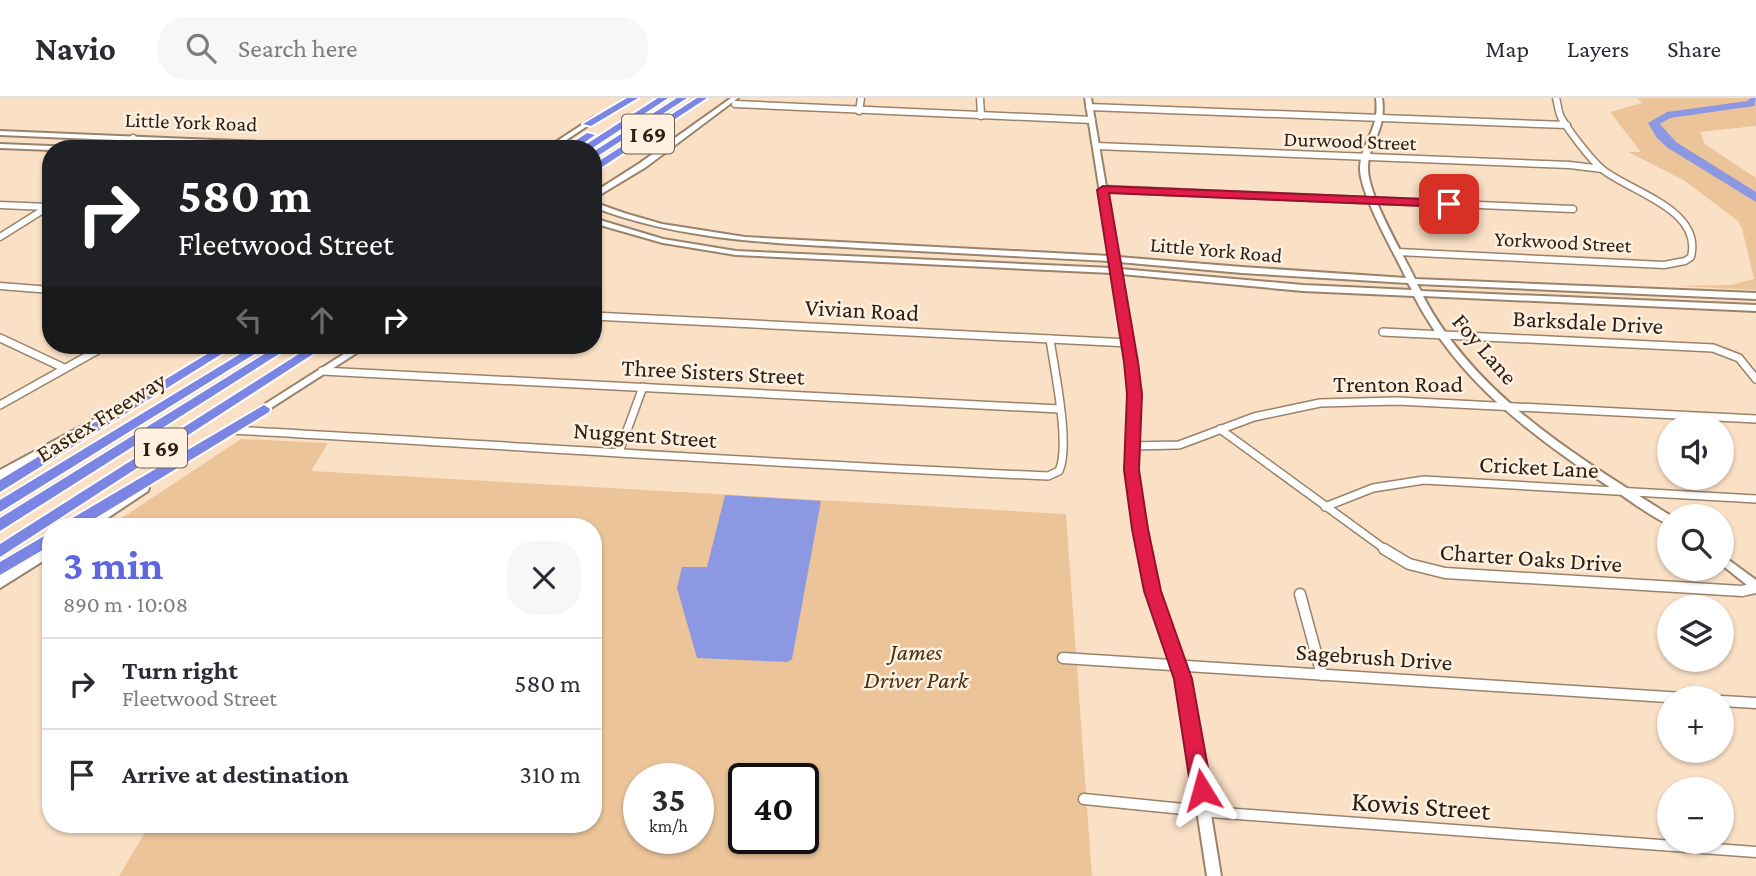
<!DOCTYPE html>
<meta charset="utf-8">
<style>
body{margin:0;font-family:"Crimson Pro",serif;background:#f7f7f7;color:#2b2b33;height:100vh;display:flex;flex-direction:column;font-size:26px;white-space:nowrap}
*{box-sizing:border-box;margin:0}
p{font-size:23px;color:#7c7c81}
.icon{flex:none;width:38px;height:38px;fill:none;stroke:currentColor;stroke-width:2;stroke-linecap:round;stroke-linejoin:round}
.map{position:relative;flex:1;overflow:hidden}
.panel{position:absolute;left:42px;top:420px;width:560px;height:315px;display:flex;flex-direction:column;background:#fff;border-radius:28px;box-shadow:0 2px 5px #0004}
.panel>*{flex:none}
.banner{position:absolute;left:42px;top:42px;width:560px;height:214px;border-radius:28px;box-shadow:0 2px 5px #0004;background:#202124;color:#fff;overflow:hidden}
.buttons{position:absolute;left:1657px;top:315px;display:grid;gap:14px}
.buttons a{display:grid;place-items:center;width:77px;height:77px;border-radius:50%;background:#fff;box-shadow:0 2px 5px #0004;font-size:35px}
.speed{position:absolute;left:623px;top:665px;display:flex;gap:14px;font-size:35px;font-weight:700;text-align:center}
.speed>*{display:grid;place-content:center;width:91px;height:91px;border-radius:50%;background:#fff;box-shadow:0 2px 5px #0004;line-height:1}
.speed small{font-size:18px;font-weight:400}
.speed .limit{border:4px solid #111;border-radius:10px;background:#fff;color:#111}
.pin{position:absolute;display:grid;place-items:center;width:60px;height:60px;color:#fff;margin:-30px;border-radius:14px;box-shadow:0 4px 10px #0006}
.me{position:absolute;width:77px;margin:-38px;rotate:352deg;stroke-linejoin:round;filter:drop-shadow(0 0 5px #0008)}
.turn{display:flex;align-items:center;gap:24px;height:147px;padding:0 21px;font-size:32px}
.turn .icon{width:91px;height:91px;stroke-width:2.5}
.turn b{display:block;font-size:49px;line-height:60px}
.lanes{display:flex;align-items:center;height:66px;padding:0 21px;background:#0003;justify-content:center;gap:35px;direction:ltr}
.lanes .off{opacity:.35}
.round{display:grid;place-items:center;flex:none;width:74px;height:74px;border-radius:28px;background:#f7f7f7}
.head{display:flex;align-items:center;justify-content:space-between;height:119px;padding:0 21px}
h1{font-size:42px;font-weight:700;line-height:52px;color:#5f66de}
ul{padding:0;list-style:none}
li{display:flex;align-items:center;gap:21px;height:91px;padding:0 21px;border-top:2px solid #e1e1e2}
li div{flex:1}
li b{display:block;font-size:26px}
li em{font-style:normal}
header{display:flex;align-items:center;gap:42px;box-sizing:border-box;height:98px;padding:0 35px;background:#fff;border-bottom:2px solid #e1e1e2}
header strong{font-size:33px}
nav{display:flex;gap:38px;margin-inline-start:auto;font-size:24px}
.search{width:490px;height:63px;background:#f7f7f7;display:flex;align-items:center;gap:18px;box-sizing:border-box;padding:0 24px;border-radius:28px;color:#7c7c81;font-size:26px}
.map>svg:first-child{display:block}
.green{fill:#ebc499;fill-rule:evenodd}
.water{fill:#8d98e3}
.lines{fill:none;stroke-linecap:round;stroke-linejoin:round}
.river{fill:#8d98e3;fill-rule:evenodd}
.street-far2-casing{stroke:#9a836a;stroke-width:9}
.street-far1-casing{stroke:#9a836a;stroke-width:10}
.street-casing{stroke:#9a836a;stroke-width:13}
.secondary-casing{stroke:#9a836a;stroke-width:4}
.highway-casing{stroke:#fff;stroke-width:4}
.street-far2{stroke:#fff;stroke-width:6}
.street-far1{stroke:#fff;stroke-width:7}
.street{stroke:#fff;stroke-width:10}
.secondary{fill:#fff;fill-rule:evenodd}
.highway{fill:#7b86e4;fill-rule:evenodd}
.route{fill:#e11d48;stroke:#92132f;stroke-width:2}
.labels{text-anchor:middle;stroke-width:5;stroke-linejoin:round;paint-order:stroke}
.far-street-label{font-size:21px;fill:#292016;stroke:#fff0e0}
.shield{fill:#fff0e0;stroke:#695e53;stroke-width:2}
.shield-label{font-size:23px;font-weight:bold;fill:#292016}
.street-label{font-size:24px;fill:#292016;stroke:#fff0e0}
.park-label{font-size:24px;font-style:italic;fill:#483012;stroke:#fff0e0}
.near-street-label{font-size:28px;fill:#292016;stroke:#fff0e0}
</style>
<header>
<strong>Navio</strong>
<div class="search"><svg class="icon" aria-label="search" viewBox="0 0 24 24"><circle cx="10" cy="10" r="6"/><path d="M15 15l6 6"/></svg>Search here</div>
<nav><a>Map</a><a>Layers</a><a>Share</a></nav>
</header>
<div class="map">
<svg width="1756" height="778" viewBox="0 0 1756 778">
<rect width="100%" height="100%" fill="#fae1c6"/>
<!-- green -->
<g class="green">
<polygon points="1637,0 1756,0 1756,28 1700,34 1705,46 1756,80 1756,192 1676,188 1730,187 1754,181 1742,130 1738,123 1685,83 1628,54 1641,54 1610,14 1642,5"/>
<path d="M241,341L328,345L311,373L1066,416L1092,778H119L150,726H593V429H108ZM639,681H698V740H639ZM744,681H803V740H744Z"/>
</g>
<!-- water -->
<polygon class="water" points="725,397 821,403 792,561 787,564 697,560 677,490 682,469 707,469"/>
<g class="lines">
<!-- river -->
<polygon class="river" points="1751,0 1756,0 1754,8 1670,20 1660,26 1676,44 1756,94 1756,104 1668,50 1657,40 1648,25 1667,14 1747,3"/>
<!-- street-far2 casing -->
<g class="street-far2-casing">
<g id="street-far2">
<polyline points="980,0 981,18"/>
<polyline points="735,6 1092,22"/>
<polyline points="1089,9 1567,27"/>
<polyline points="859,13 861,0"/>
<polyline points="1096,48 1570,67 1602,71"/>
<polyline points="119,51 133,40"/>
<polyline points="1103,91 1573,111"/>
<polyline points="0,107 48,109"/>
<polyline points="0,139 51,107"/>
<path d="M1398,154L1664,167L1685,163L1691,159C1703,111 1630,94 1602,71C1591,62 1569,33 1562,21C1558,15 1558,6 1556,0"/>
<polyline points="0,188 51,192"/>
</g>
</g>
<!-- street-far1 casing -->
<g class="street-far1-casing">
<g id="street-far1">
<polyline points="593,218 1129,245"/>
<polyline points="1383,234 1713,250 1739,260 1756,281"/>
<polyline points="0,240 64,270"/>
<polyline points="322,273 1059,311"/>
<polyline points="0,307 107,247"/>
<polyline points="1220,331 1386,452"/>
<path d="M232,332C504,347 776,366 1048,378L1059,373C1071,347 1054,271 1050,241"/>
<polyline points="1131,348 1179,347 1254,319 1320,305 1397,303 1756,321"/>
<polyline points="619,354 643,289"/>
<polyline points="1325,409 1373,390 1424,382 1756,401"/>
</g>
</g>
<!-- street casing -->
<g class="street-casing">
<g id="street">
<polyline points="1384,451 1409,466 1445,475 1742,493 1756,490"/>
<polyline points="1300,496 1322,577"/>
<polyline points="1063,560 1683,600"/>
<polyline points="1722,603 1756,605"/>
<polyline points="1084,701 1223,715 1756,754"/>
</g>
</g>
<!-- secondary casing -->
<g class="secondary-casing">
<g id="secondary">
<polygon points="731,0 738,0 646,69 593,101 593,95 640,65"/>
<path d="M1085,0H1091L1118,159L1242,169L1406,180C1394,154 1359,95 1360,69C1362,42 1380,32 1376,0H1382C1387,33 1369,43 1368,69C1367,96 1402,154 1415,181L1756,195V201L1417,186L1421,193L1756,207V213L1423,198C1476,299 1578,359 1671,418H1670V427C1649,418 1630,402 1611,390C1533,339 1457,282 1414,198L1303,193L1121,176L1136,264L1139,296L1137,372L1141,404L1159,493L1189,581L1221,778H1207L1177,581L1147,493L1131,404L1127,372L1129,296L1126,264L1112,175L736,157L663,145L593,125V120L663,141L736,153L1112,170L1110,163C1027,159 944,154 860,150C770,145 679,142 593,109V104L624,115L662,126L745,139L1110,158ZM1119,164L1242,175L1408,185L1412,192L1303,187L1120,171Z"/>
<polygon points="594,19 599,20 553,51 545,51"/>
<polygon points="0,33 380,49 383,51 323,51 0,37"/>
<polygon points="0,46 75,49 78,51 51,51 51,52 0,50"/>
<polygon points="358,247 369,247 260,317 254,317 252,315 254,313"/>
<polygon points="115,310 120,313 118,315 0,381 0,372"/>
<polygon points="144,386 148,387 149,390 148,393 94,429 80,429 81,426"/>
<polygon points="51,448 51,458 0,490 0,479"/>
<polygon points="1722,457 1756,482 1756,493 1752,491 1722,467"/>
</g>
</g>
<!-- highway casing -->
<g class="highway-casing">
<g id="highway">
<polygon points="627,0 638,0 591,28 583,26"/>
<polygon points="658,0 668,0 591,51 579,51"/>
<polygon points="677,0 687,0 593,61 593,54"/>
<polygon points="697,0 707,0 593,75 593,67"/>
<polygon points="587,35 595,37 575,51 563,51"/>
<polygon points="222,247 236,247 0,394 0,382"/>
<polygon points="255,247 269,247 0,414 0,402"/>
<polygon points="279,247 293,247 0,433 0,420"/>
<polygon points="313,247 327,247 0,459 0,446"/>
<polygon points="264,307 270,311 269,314 81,429 62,429 64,425"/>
<polygon points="51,434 51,447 0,477 0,464"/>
</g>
</g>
<!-- street-far2 -->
<use href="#street-far2" class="street-far2"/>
<!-- street-far1 -->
<use href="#street-far1" class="street-far1"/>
<!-- street -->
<use href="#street" class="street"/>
<!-- secondary -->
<use href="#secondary" class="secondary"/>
<!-- highway -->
<use href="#highway" class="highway"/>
</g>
<!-- route -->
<polygon class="route" points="1103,88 1449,102 1455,106 1449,109 1109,95 1138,264 1142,296 1139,372 1148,431 1161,493 1192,581 1212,692 1209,699 1202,701 1194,699 1191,692 1174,581 1144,493 1132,431 1124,372 1127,296 1124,264 1097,92"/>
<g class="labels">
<!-- far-street labels -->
<g class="far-street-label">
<text transform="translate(191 24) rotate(2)" y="7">Little York Road</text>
<text transform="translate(1350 43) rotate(2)" y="7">Durwood Street</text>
<text transform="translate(1563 144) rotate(3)" y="7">Yorkwood Street</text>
<text transform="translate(1216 152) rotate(5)" y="7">Little York Road</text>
</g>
<!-- shield labels -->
<g class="shield">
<rect x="622" y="16.5" width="52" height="39" rx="5"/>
<rect x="135" y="330.5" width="52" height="39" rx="5"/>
</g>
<g class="shield-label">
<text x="648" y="44">I 69</text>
<text x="161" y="358">I 69</text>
</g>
<!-- street labels -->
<g class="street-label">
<text transform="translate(862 212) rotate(3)" y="8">Vivian Road</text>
<text transform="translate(1588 224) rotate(3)" y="8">Barksdale Drive</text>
<text transform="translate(1485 251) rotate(49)" y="8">Foy Lane</text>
<text transform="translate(713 274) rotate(3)" y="8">Three Sisters Street</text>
<text x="1398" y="294">Trenton Road</text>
<text transform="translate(101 319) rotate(-32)" y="8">Eastex Freeway</text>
<text transform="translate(645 337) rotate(4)" y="8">Nuggent Street</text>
<text transform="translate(1539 369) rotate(3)" y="8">Cricket Lane</text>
<text transform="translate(1531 460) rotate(4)" y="8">Charter Oaks Drive</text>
<text transform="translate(1374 559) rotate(4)" y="8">Sagebrush Drive</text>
</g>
<!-- park labels -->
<g class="park-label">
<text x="916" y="562">James<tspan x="916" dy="28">Driver Park</tspan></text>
</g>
<!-- near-street labels -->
<g class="near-street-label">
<text transform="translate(1421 707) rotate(4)" y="10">Kowis Street</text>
</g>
</g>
</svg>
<div class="buttons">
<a><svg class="icon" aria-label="sound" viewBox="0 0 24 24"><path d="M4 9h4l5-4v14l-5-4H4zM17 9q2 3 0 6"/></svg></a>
<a><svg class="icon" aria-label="search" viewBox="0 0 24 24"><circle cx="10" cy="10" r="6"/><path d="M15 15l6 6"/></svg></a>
<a><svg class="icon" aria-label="layers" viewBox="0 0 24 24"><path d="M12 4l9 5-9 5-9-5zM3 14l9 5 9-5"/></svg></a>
<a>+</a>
<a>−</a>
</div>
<div class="speed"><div>35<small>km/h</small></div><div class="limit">40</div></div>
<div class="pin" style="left:1449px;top:106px;background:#d93025"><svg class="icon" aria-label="arrive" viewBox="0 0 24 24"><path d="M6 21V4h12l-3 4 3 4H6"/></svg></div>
<svg class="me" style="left:1202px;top:692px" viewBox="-20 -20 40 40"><path d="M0-17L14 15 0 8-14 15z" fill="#e11d48" stroke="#fff" stroke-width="4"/></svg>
<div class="banner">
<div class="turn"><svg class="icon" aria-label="right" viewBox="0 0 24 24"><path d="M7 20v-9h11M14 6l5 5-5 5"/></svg><div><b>580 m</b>Fleetwood Street</div></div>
<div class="lanes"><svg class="icon off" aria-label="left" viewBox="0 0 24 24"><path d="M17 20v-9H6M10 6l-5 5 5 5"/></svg><svg class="icon off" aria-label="ahead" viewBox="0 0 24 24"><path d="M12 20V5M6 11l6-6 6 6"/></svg><svg class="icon" aria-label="right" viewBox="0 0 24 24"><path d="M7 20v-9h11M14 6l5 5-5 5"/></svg></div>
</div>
<section class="panel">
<div class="head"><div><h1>3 min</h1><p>890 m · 10:08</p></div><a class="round"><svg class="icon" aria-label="close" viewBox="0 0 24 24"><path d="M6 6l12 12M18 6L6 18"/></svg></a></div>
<ul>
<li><svg class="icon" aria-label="right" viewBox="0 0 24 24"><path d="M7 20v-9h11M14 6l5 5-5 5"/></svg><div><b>Turn right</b><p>Fleetwood Street</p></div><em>580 m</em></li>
<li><svg class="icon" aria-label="arrive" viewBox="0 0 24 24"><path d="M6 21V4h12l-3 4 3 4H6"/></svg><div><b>Arrive at destination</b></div><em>310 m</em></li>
</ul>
</section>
</div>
